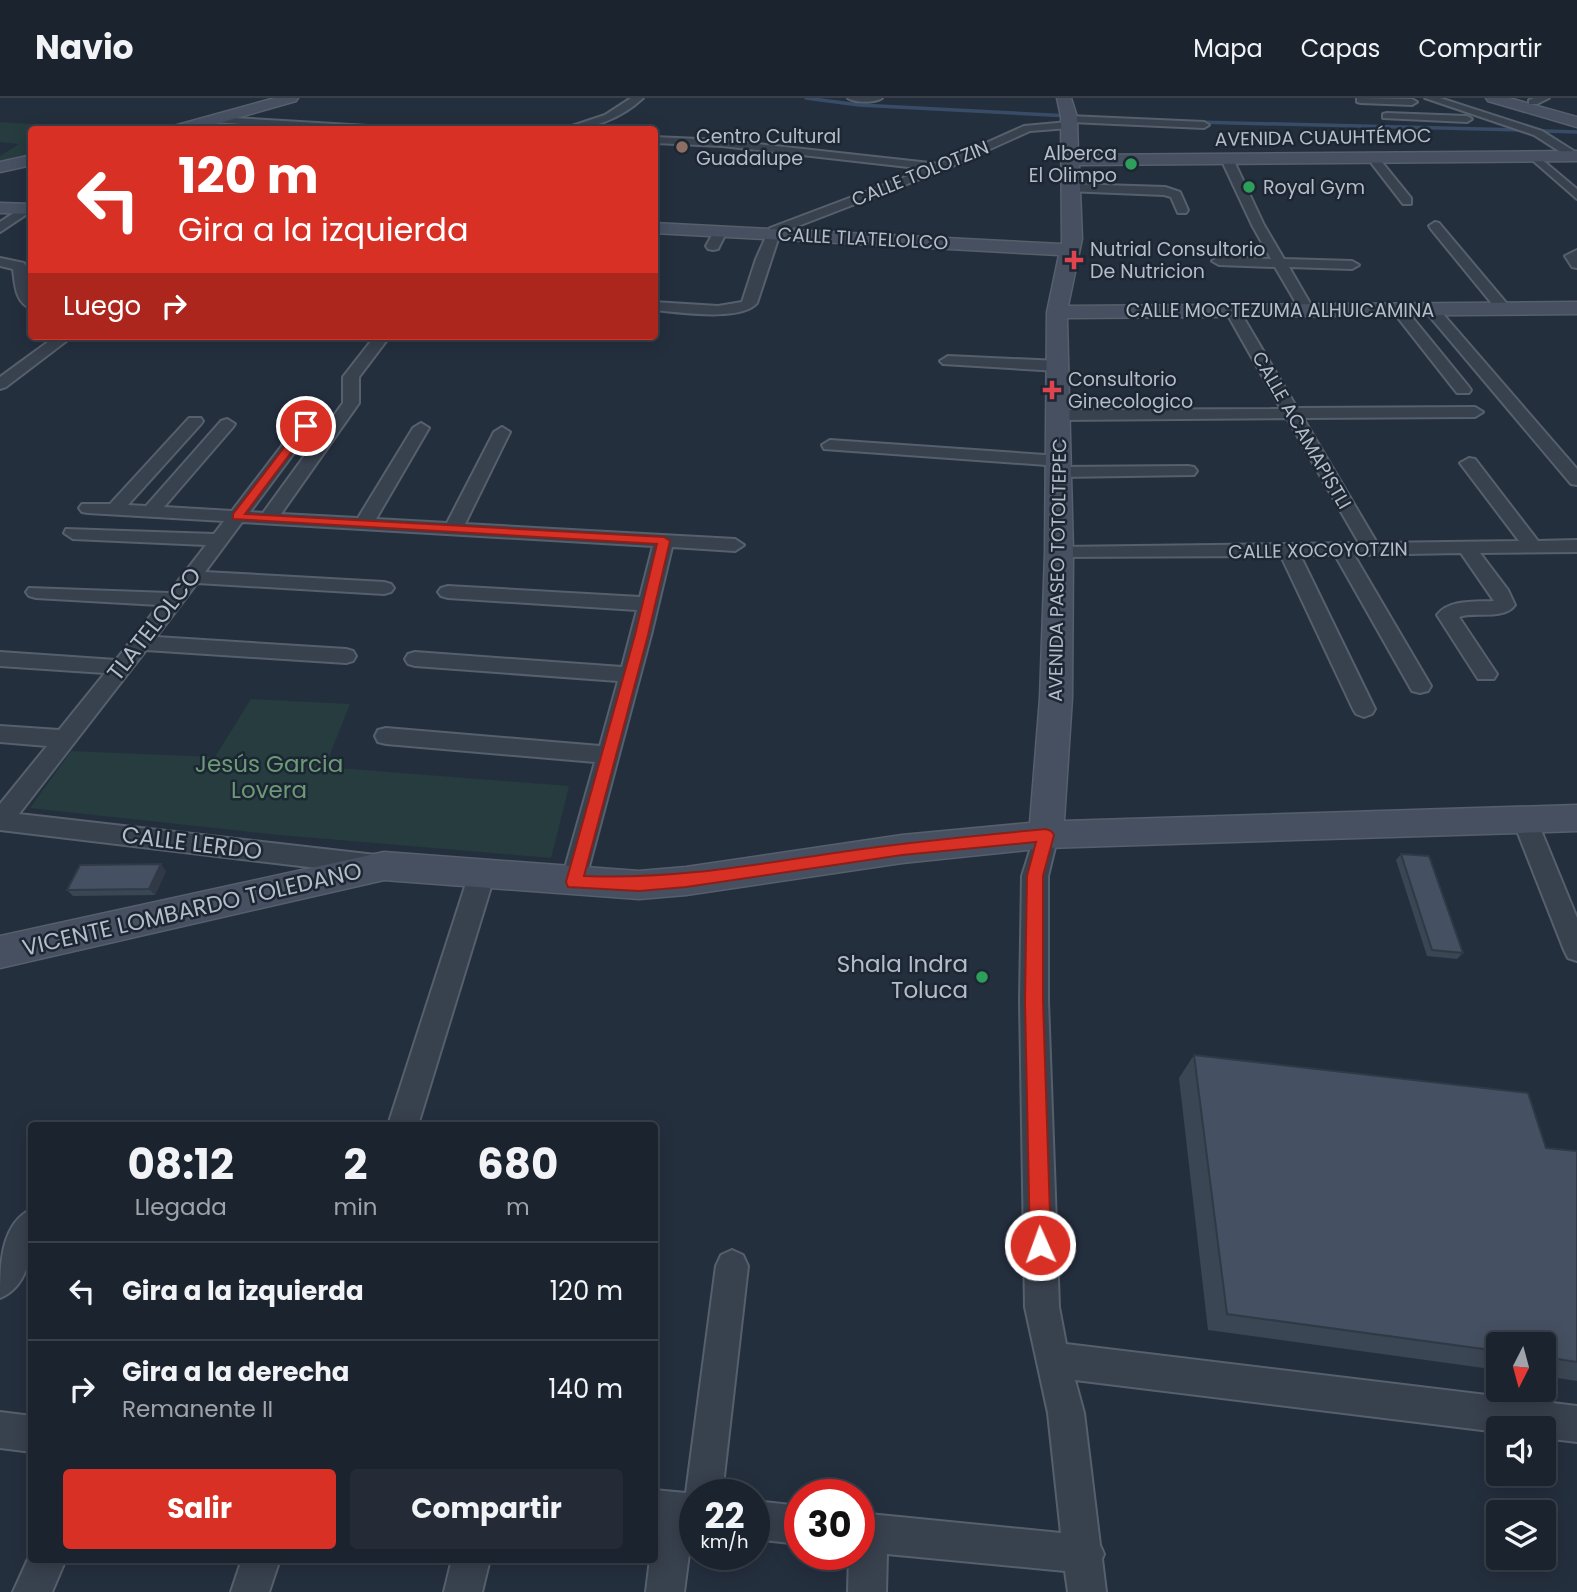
<!DOCTYPE html>
<html lang="es">
<meta charset="utf-8">
<style>
body{margin:0;font-family:Poppins,sans-serif;background:#242b36;color:#f1f3f6;height:100vh;display:flex;flex-direction:column;font-size:26px;white-space:nowrap}
*{box-sizing:border-box;margin:0}
p{font-size:23px;color:#a0a4aa}
.icon{flex:none;width:38px;height:38px;fill:none;stroke:currentColor;stroke-width:2;stroke-linecap:round;stroke-linejoin:round}
.map{position:relative;flex:1;overflow:hidden}
.drawer{position:absolute;left:28px;top:1024px;width:630px;height:441px;display:flex;flex-direction:column;background:#1b232e;border-radius:7px;box-shadow:0 4px 18px #0003,0 0 0 2px #39404a}
.drawer>*{flex:none}
.guide{position:absolute;left:28px;top:28px;width:630px;height:214px;border-radius:7px;box-shadow:0 4px 18px #0003,0 0 0 2px #39404a;background:#d93025;color:#fff;overflow:hidden}
.needle{width:46px;rotate:186deg}
.buttons{position:absolute;left:1486px;top:1234px;display:grid;gap:14px}
.buttons a{display:grid;place-items:center;width:70px;height:70px;border-radius:7px;background:#1b232e;box-shadow:0 4px 18px #0003,0 0 0 2px #39404a;font-size:35px}
.speed{position:absolute;left:679px;top:1381px;display:flex;gap:14px;font-size:35px;font-weight:700;text-align:center}
.speed>*{display:grid;place-content:center;width:91px;height:91px;border-radius:50%;background:#1b232e;box-shadow:0 4px 18px #0003,0 0 0 2px #39404a;line-height:1}
.speed small{font-size:18px;font-weight:400}
.speed .limit{border:10px solid #d22;background:#fff;color:#111}
.pin{position:absolute;display:grid;place-items:center;width:60px;height:60px;color:#fff;margin:-30px;border:4px solid #fff;border-radius:50%;box-shadow:0 2px 7px #0007}
.me{position:absolute;width:77px;margin:-38px;rotate:358deg;stroke-linejoin:round;filter:drop-shadow(0 0 5px #0008)}
.turn{display:flex;align-items:center;gap:24px;height:147px;padding:0 35px;font-size:32px}
.turn .icon{width:91px;height:91px;stroke-width:2.5}
.turn b{display:block;font-size:49px;line-height:60px}
.then{display:flex;align-items:center;height:66px;padding:0 35px;background:#0003;gap:14px;font-size:26px}
.eta{display:flex;justify-content:space-evenly;align-items:center;height:119px;text-align:center}
.eta b{font-size:42px;font-weight:700;line-height:49px}
.button{display:flex;gap:14px;margin-top:auto;padding:14px 35px}
.button a{flex:1;height:80px;border-radius:7px;background:#d93025;color:#fff;font-size:28px;font-weight:700;line-height:80px;text-align:center}
.button a+a{background:#242b36;color:#f1f3f6}
ul{padding:0;list-style:none}
li{display:flex;align-items:center;gap:21px;height:98px;padding:0 35px;border-top:2px solid #39404a}
li div{flex:1}
li b{display:block;font-size:26px}
li em{font-style:normal}
header{display:flex;align-items:center;gap:42px;box-sizing:border-box;height:98px;padding:0 35px;background:#1b232e;border-bottom:2px solid #39404a}
header strong{font-size:33px}
nav{display:flex;gap:38px;margin-inline-start:auto;font-size:24px}
.map>svg:first-child{display:block}
.green{fill:#263c3f}
.lines{fill:none;stroke-linecap:round;stroke-linejoin:round}
.stream{stroke:#394c67;stroke-width:3.5}
.street-casing{stroke:#565f6c;stroke-width:4}
.secondary-casing{stroke:#565f6c;stroke-width:3}
.street{fill:#38414e;fill-rule:evenodd}
.secondary{fill:#465061;fill-rule:evenodd}
.wall{fill:#3b4654}
.shaded-wall{fill:#303945}
.building{fill:#455162;stroke:#303945;stroke-width:2}
.route{fill:#d93025;stroke:#8d1f18;stroke-width:2}
.education-dot{fill:#8d6e63;stroke:#1d2633;stroke-width:2.5}
.leisure-dot{fill:#2e9e5b;stroke:#1d2633;stroke-width:2.5}
.health-dot{fill:#e0444e;stroke:#1d2633;stroke-width:2.5}
.labels{text-anchor:middle;stroke-width:5;stroke-linejoin:round;paint-order:stroke}
.far-poi-label{font-size:19px;fill:#b4bcc9;stroke:#1d2633;text-anchor:start}
.far-street-label{font-size:19px;fill:#b4bcc9;stroke:#1d2633}
.street-label{font-size:23px;fill:#b4bcc9;stroke:#1d2633}
.park-label{font-size:23px;fill:#6b9a76;stroke:#1d2633}
.poi-label{font-size:23px;fill:#b4bcc9;stroke:#1d2633;text-anchor:end}
</style>
<header>
<strong>Navio</strong>
<nav><a>Mapa</a><a>Capas</a><a>Compartir</a></nav>
</header>
<div class="map">
<svg width="1577" height="1494" viewBox="0 0 1577 1494">
<rect width="100%" height="100%" fill="#242f3e"/>
<!-- green -->
<g class="green">
<polygon points="0,24 116,31 32,32 31,60 0,66 0,58 19,46 0,44"/>
<polygon points="251,601 350,606 325,669 569,688 551,760 279,737 30,710 71,653 215,659"/>
</g>
<g class="lines">
<!-- stream -->
<g class="stream">
<polyline points="806,0 859,7 1070,18"/>
<polyline points="1194,24 1522,32"/>
<polyline points="1544,33 1577,34"/>
</g>
<!-- street casing -->
<g class="street-casing">
<g id="street">
<path d="M631,0H643C621,21 590,32 560,32L605,17Z"/>
<path d="M848,0H882C875,5 855,5 848,0Z"/>
<polygon points="1357,0 1412,1 1417,4 1412,7 1361,5 1357,4"/>
<polygon points="1425,0 1440,0 1542,33 1577,55 1577,61 1570,60 1534,37"/>
<polygon points="1534,0 1549,0 1537,6 1529,6 1529,2"/>
<polygon points="1387,15 1467,18 1472,21 1467,24 1383,20 1383,16"/>
<path d="M1069,18L1204,24L1209,27L1204,30L1071,24L1074,27L1069,30L1030,33L946,71L780,135L757,205C741,224 678,214 654,212V204L718,208L742,204L756,161L770,130L926,71L722,48L654,45V39L722,42L939,66L1024,28L1068,24L1064,21Z"/>
<polygon points="218,19 385,29 390,32 322,32 214,24 213,22"/>
<polygon points="1534,55 1577,91 1577,101 1530,60 1528,58"/>
<polygon points="1227,58 1233,61 1264,127 1284,161 1352,163 1359,167 1352,171 1289,169 1314,212 1312,215 1302,215 1275,169 1219,167 1212,163 1219,159 1271,161 1252,127 1221,61"/>
<polygon points="1369,58 1377,58 1411,100 1411,106 1403,106 1369,62"/>
<polygon points="1071,86 1165,89 1180,94 1188,112 1186,115 1178,115 1171,99 1164,97 1067,93 1065,90"/>
<polygon points="26,107 30,108 30,114 0,134 0,124"/>
<polygon points="1435,124 1439,125 1508,207 1508,213 1498,213 1431,131 1429,128"/>
<polygon points="721,129 727,133 718,151 713,152 708,151 706,148 716,130"/>
<polygon points="1577,152 1577,170 1572,169 1565,158"/>
<path d="M0,160L24,165L26,168L32,211C15,205 15,186 13,171L0,168Z"/>
<polygon points="1398,207 1403,208 1469,289 1471,292 1469,295 1457,295 1391,211"/>
<polygon points="1431,207 1436,208 1577,371 1577,387 1571,386 1426,214 1426,208"/>
<path d="M1232,208L1239,212L1297,310L1475,309L1483,314L1475,319L1303,320L1377,445L1519,443L1460,365L1469,360L1475,361L1538,443L1577,442V454L1480,455L1508,492L1515,507C1503,523 1475,513 1459,519L1497,576L1494,581H1478L1437,517C1449,501 1476,504 1494,503L1461,455L1354,457L1431,588L1428,593L1420,595L1412,593L1335,457H1300L1375,611L1372,616L1364,619L1356,616L1353,611L1281,458L1052,459L1050,455L1059,449L1359,445L1287,320L1059,322L1051,317L1059,312L1281,311L1225,212Z"/>
<polygon points="56,238 73,238 6,289 0,291 0,279"/>
<polygon points="375,238 390,238 359,279 359,305 281,416 358,420 413,330 421,325 429,330 376,421 447,425 494,334 502,329 510,334 465,426 735,441 744,447 735,453 672,449 651,537 583,791 574,794 565,791 561,784 595,664 386,646 378,644 375,638 378,632 386,630 600,648 618,583 415,568 408,566 405,561 408,556 415,554 622,569 637,512 448,500 441,498 438,494 441,490 448,488 640,499 653,448 242,424 205,474 384,484 391,486 394,490 391,494 384,496 197,485 156,539 346,551 353,553 356,558 353,563 346,565 146,552 19,716 376,757 385,760 388,767 385,774 376,777 0,732 0,706 47,648 0,644 0,628 59,632 105,575 0,568 0,554 116,562 159,507 36,500 29,498 26,494 29,490 169,495 206,447 73,441 64,435 66,431 214,436 224,423 88,415 82,414 79,410 82,406 110,406 189,320 201,320 203,323 201,326 128,407 146,408 221,323 227,321 235,326 233,329 164,409 232,413 300,324 312,324 314,328 250,414 263,415 343,305 343,279"/>
<polygon points="948,258 1058,263 1066,268 1058,273 943,266 940,263"/>
<polygon points="830,342 1060,358 1069,363 1060,368 824,351 822,347"/>
<polygon points="1188,368 1194,369 1197,373 1194,377 1059,379 1050,374 1059,369"/>
<polygon points="1524,711 1532,714 1536,720 1577,820 1577,863 1568,860 1564,852 1512,720 1516,714"/>
<polygon points="1046,728 1055,730 1058,737 1048,778 1048,903 1059,1209 1066,1246 1577,1308 1577,1344 1544,1340 1544,1330 1498,1330 1498,1334 1075,1282 1084,1315 1100,1447 1104,1456 1102,1461 1106,1494 1068,1494 1065,1473 887,1456 886,1494 848,1494 849,1456 859,1456 859,1415 1061,1435 1048,1315 1025,1209 1020,903 1022,778 1037,730"/>
<polygon points="482,766 491,769 495,776 418,1027 388,1027 469,776 473,769"/>
<path d="M32,1111C32,1142 34,1186 0,1200C0,1170 0,1125 32,1111Z"/>
<polygon points="732,1152 743,1157 748,1168 722,1396 695,1396 695,1434 692,1433 684,1494 646,1494 650,1461 654,1461 654,1392 686,1395 716,1168 721,1157"/>
<polygon points="0,1314 32,1318 32,1354 0,1350"/>
<polygon points="754,1403 800,1408 800,1446 754,1441"/>
<polygon points="32,1452 32,1461 66,1461 52,1494 13,1494"/>
<polygon points="242,1461 280,1461 269,1494 231,1494"/>
<polygon points="452,1461 490,1461 482,1494 444,1494"/>
</g>
</g>
<!-- secondary casing -->
<g class="secondary-casing">
<g id="secondary">
<polygon points="275,0 298,0 296,3 195,32 169,32 170,29"/>
<polygon points="1057,0 1071,0 1077,19 1078,57 1577,53 1577,63 1079,67 1082,141 1068,208 1577,204 1577,216 1067,220 1073,455 1072,600 1064,723 1577,707 1577,733 1046,750 902,765 686,797 639,801 384,782 0,870 0,838 384,754 639,773 686,769 902,737 1030,725 1040,600 1045,455 1047,214 1059,157 654,135 654,125 1062,146 1061,19"/>
<polygon points="1486,0 1509,0 1577,19 1577,29 1488,3"/>
<polygon points="32,57 32,67 0,74 0,64"/>
<polygon points="0,105 32,106 32,116 0,115"/>
</g>
</g>
<!-- street -->
<use href="#street" class="street"/>
<!-- secondary -->
<use href="#secondary" class="secondary"/>
</g>
<!-- wall -->
<g class="wall">
<polygon points="1401,756 1463,855 1457,861 1427,858 1396,762"/>
<polygon points="166,773 155,797 73,798 67,792"/>
<polygon points="1194,957 1546,1050 1577,1053 1577,1283 1544,1278 1544,1246 1498,1246 1498,1272 1208,1232 1179,980"/>
</g>
<!-- shaded-wall -->
<polygon class="shaded-wall" points="161,766 166,773 155,797 149,791"/>
<!-- building -->
<g class="building">
<polygon points="1401,756 1429,758 1463,855 1432,852"/>
<polygon points="161,766 149,791 67,792 80,767"/>
<polygon points="1194,957 1528,995 1546,1050 1577,1053 1577,1264 1544,1259 1544,1246 1498,1246 1498,1253 1227,1216"/>
</g>
<!-- route -->
<path class="route" d="M306,325L311,328L245,416L664,439L670,443L648,537L584,778C677,782 763,765 855,752C918,743 982,737 1046,731L1051,733L1054,737L1043,778V903L1051,1147L1048,1155L1040,1158L1033,1155L1030,1147L1025,903L1027,778L1036,744L902,757L686,789L639,793L568,789L566,784L635,537L657,446L233,421V416L302,326Z"/>
<!-- markers -->
<circle class="education-dot" cx="682" cy="49" r="7"/>
<g class="leisure-dot">
<circle cx="1131" cy="66" r="7"/>
<circle cx="1249" cy="89" r="7"/>
<circle cx="982" cy="879" r="7"/>
</g>
<g class="health-dot">
<path d="M1070.5 151.5h7v7h7v7h-7v7h-7v-7h-7v-7h7z"/>
<path d="M1048.5 281.5h7v7h7v7h-7v7h-7v-7h-7v-7h7z"/>
</g>
<g class="labels">
<!-- far-poi labels -->
<g class="far-poi-label">
<text x="696" y="45">Centro Cultural<tspan x="696" dy="22">Guadalupe</tspan></text>
<text x="1117" y="62" text-anchor="end">Alberca<tspan x="1117" dy="22">El Olimpo</tspan></text>
<text x="1263" y="96">Royal Gym</text>
<text x="1090" y="158">Nutrial Consultorio<tspan x="1090" dy="22">De Nutricion</tspan></text>
<text x="1068" y="288">Consultorio<tspan x="1068" dy="22">Ginecologico</tspan></text>
</g>
<!-- far-street labels -->
<g class="far-street-label">
<text transform="translate(1323 39) rotate(-1)" y="7">AVENIDA CUAUHTÉMOC</text>
<text transform="translate(920 75) rotate(-22)" y="7">CALLE TOLOTZIN</text>
<text transform="translate(863 140) rotate(3)" y="7">CALLE TLATELOLCO</text>
<text x="1280" y="219">CALLE MOCTEZUMA ALHUICAMINA</text>
<text transform="translate(1302 332) rotate(60)" y="7">CALLE ACAMAPISTLI</text>
<text transform="translate(1318 452) rotate(-1)" y="7">CALLE XOCOYOTZIN</text>
<text transform="translate(1057 472) rotate(-89)" y="7">AVENIDA PASEO TOTOLTEPEC</text>
</g>
<!-- street labels -->
<g class="street-label">
<text transform="translate(154 526) rotate(-52)" y="8">TLATELOLCO</text>
<text transform="translate(192 745) rotate(7)" y="8">CALLE LERDO</text>
<text transform="translate(192 811) rotate(-13)" y="8">VICENTE LOMBARDO TOLEDANO</text>
</g>
<!-- park labels -->
<g class="park-label">
<text x="269" y="674">Jesús Garcia<tspan x="269" dy="26">Lovera</tspan></text>
</g>
<!-- poi labels -->
<g class="poi-label">
<text x="968" y="874">Shala Indra<tspan x="968" dy="26">Toluca</tspan></text>
</g>
</g>
</svg>
<div class="buttons">
<a><svg class="needle" viewBox="-14 -14 28 28"><path d="M0-13l5 13h-10z" fill="#e53935"/><path d="M0 13l5-13h-10z" fill="#a0a4aa"/></svg></a>
<a><svg class="icon" aria-label="sound" viewBox="0 0 24 24"><path d="M4 9h4l5-4v14l-5-4H4zM17 9q2 3 0 6"/></svg></a>
<a><svg class="icon" aria-label="layers" viewBox="0 0 24 24"><path d="M12 4l9 5-9 5-9-5zM3 14l9 5 9-5"/></svg></a>
</div>
<div class="speed"><div>22<small>km/h</small></div><div class="limit">30</div></div>
<div class="pin" style="left:306px;top:328px;background:#d93025"><svg class="icon" aria-label="arrive" viewBox="0 0 24 24"><path d="M6 21V4h12l-3 4 3 4H6"/></svg></div>
<svg class="me" style="left:1040px;top:1147px" viewBox="-20 -20 40 40"><circle r="17" fill="#d93025" stroke="#fff" stroke-width="3"/><path d="M0-11L8 9 0 5-8 9z" fill="#fff"/></svg>
<div class="guide">
<div class="turn"><svg class="icon" aria-label="left" viewBox="0 0 24 24"><path d="M17 20v-9H6M10 6l-5 5 5 5"/></svg><div><b>120 m</b>Gira a la izquierda</div></div>
<div class="then">Luego<svg class="icon" aria-label="right" viewBox="0 0 24 24"><path d="M7 20v-9h11M14 6l5 5-5 5"/></svg></div>
</div>
<section class="drawer">
<div class="eta">
<div><b>08:12</b><p>Llegada</p></div>
<div><b>2</b><p>min</p></div>
<div><b>680</b><p>m</p></div>
</div>
<ul>
<li><svg class="icon" aria-label="left" viewBox="0 0 24 24"><path d="M17 20v-9H6M10 6l-5 5 5 5"/></svg><div><b>Gira a la izquierda</b></div><em>120 m</em></li>
<li><svg class="icon" aria-label="right" viewBox="0 0 24 24"><path d="M7 20v-9h11M14 6l5 5-5 5"/></svg><div><b>Gira a la derecha</b><p>Remanente II</p></div><em>140 m</em></li>
</ul>
<div class="button"><a>Salir</a><a>Compartir</a></div>
</section>
</div>
